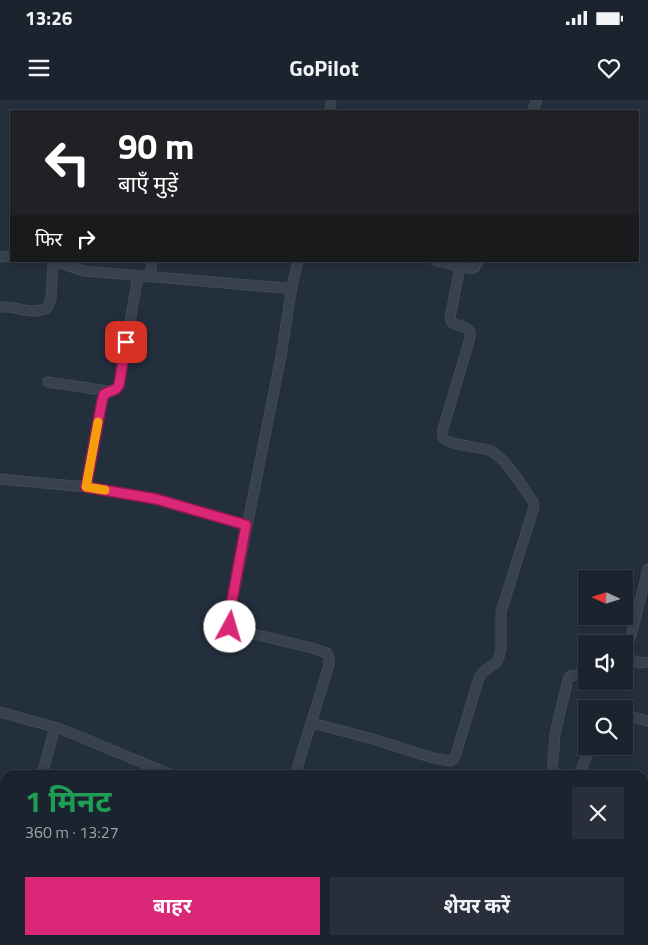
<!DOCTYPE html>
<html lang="hi">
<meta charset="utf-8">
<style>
body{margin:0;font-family:"Titillium Web","Noto Sans Devanagari",sans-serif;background:#282f3a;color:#f1f3f6;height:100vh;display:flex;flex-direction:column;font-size:19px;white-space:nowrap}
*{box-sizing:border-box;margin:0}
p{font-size:16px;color:#a0a4aa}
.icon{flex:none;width:28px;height:28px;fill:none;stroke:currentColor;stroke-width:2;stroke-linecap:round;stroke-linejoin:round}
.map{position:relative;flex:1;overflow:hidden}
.panel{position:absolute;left:0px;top:670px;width:649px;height:175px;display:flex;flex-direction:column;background:#1b232e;border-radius:15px 15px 0 0;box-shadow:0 2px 8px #0003,0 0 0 1px #39404a}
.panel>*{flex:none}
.banner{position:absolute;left:10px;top:10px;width:629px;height:152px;border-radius:0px;box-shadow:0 2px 8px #0003,0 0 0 1px #39404a;background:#202124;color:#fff;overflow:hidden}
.needle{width:32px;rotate:274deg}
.controls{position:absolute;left:578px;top:470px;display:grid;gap:10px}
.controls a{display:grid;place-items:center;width:55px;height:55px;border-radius:0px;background:#1b232e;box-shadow:0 2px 8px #0003,0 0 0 1px #39404a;font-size:25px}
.pin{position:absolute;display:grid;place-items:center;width:42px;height:42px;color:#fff;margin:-21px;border-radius:10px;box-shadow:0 2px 8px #0006}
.me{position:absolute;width:55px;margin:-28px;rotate:6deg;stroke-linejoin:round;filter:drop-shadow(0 0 4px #0008)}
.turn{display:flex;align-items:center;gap:18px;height:105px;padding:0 25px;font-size:22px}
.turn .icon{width:65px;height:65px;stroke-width:2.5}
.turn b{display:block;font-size:35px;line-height:42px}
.then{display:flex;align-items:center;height:48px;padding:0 25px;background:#0003;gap:10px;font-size:19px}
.round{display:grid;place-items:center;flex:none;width:52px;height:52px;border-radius:0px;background:#282f3a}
.overview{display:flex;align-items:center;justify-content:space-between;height:85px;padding:0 25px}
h1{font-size:30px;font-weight:700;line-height:38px;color:#1e9e55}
.cta{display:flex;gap:10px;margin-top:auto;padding:10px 25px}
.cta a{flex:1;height:58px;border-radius:0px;background:#db2777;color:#fff;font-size:20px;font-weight:700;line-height:58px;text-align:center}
.cta a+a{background:#282f3a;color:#f1f3f6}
.status{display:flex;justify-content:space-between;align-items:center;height:35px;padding:0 25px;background:#1b232e;direction:ltr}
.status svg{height:14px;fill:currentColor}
header{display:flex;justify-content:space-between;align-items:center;height:65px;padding:0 25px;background:#1b232e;font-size:22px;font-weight:700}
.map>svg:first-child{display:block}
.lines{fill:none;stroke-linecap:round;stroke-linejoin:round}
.minor-casing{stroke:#414a57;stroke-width:11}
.minor{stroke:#38414e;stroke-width:9}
.route-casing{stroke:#8e194d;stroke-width:12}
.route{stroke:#db2777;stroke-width:9}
.slow{stroke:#f59e0b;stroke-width:9}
</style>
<div class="status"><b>13:26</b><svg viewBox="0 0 49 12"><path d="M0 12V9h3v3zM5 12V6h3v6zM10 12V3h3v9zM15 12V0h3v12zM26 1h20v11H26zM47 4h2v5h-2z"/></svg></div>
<header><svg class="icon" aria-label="menu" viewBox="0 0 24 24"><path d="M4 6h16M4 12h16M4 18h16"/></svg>GoPilot<svg class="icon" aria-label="heart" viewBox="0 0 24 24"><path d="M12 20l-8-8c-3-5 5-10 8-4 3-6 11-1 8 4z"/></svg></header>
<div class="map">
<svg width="648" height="845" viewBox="0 0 648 845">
<rect width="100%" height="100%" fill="#242f3e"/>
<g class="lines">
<!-- minor casing -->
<g class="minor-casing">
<g id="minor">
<polyline points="330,11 331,3"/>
<polyline points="532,11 537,0"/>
<polyline points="0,157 11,156"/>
<polyline points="53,161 84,171 284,188 292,186 298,161"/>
<polyline points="436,161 471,169 474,168 479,161"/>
<polyline points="150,177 152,161"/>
<polyline points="292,186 281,256 228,522 230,527 233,529 312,548 327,553 329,558 329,565 295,675"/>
<path d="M0,207C16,205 30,216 47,208L51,199L53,161"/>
<polyline points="48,282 108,291"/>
<polyline points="0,379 86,387 156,399 247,425"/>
<polyline points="86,387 102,301 104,294 116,289 119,285 138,176"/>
<polyline points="624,554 631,536 648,469"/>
<polyline points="624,557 640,563 648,562"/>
<polyline points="604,581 607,581"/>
<polyline points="0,612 61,629 172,675"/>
<polyline points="624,615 648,621"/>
<path d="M312,623L373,639L433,658L451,661L454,659L456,654L479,578L483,572L497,562L499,557L501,550V512L534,407L533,402C523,387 507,360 491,351C481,347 446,345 443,337C442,335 443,331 443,329L470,238V232L466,228L452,223L450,218L460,167"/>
<polyline points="42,675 55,627"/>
<polyline points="552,675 555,634 568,579 570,576 577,575 586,577"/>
<polyline points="579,675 591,646"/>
<polyline points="644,808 648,809"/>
<polyline points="524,840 525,845"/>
<polyline points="9,845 10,840"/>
<polyline points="145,845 146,840"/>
<polyline points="264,845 265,840"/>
</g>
</g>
<!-- minor -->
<use href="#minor" class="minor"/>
</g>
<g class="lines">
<!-- route casing -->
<g class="route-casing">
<polyline id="route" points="126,242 119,285 116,289 104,294 102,301 86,387 156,399 246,425 228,522 230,527"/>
</g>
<!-- route -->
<use href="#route" class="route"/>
<!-- slow -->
<polyline class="slow" points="98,322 86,387 105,390"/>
</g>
</svg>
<div class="controls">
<a><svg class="needle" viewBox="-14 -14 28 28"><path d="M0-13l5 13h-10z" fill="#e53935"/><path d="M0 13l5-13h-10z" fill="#a0a4aa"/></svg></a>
<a><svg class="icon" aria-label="sound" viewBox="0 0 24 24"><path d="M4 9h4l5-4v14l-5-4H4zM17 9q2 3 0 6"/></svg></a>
<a><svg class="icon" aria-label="search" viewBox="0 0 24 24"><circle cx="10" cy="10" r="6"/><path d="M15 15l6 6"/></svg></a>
</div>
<div class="pin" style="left:126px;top:242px;background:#d93025"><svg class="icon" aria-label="arrive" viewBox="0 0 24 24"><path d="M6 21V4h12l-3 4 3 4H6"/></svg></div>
<svg class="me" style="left:230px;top:527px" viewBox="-20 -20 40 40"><circle r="19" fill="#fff"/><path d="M0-13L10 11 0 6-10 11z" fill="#db2777"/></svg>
<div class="banner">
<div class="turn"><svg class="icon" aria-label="left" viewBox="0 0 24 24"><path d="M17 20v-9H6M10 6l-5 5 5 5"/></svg><div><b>90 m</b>बाएँ मुड़ें</div></div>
<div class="then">फिर<svg class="icon" aria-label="right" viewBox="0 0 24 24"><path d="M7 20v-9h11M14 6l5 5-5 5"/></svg></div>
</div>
<section class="panel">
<div class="overview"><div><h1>1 मिनट</h1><p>360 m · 13:27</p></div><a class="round"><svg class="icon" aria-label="close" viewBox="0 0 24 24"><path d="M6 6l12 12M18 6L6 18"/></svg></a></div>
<div class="cta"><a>बाहर</a><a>शेयर करें</a></div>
</section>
</div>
